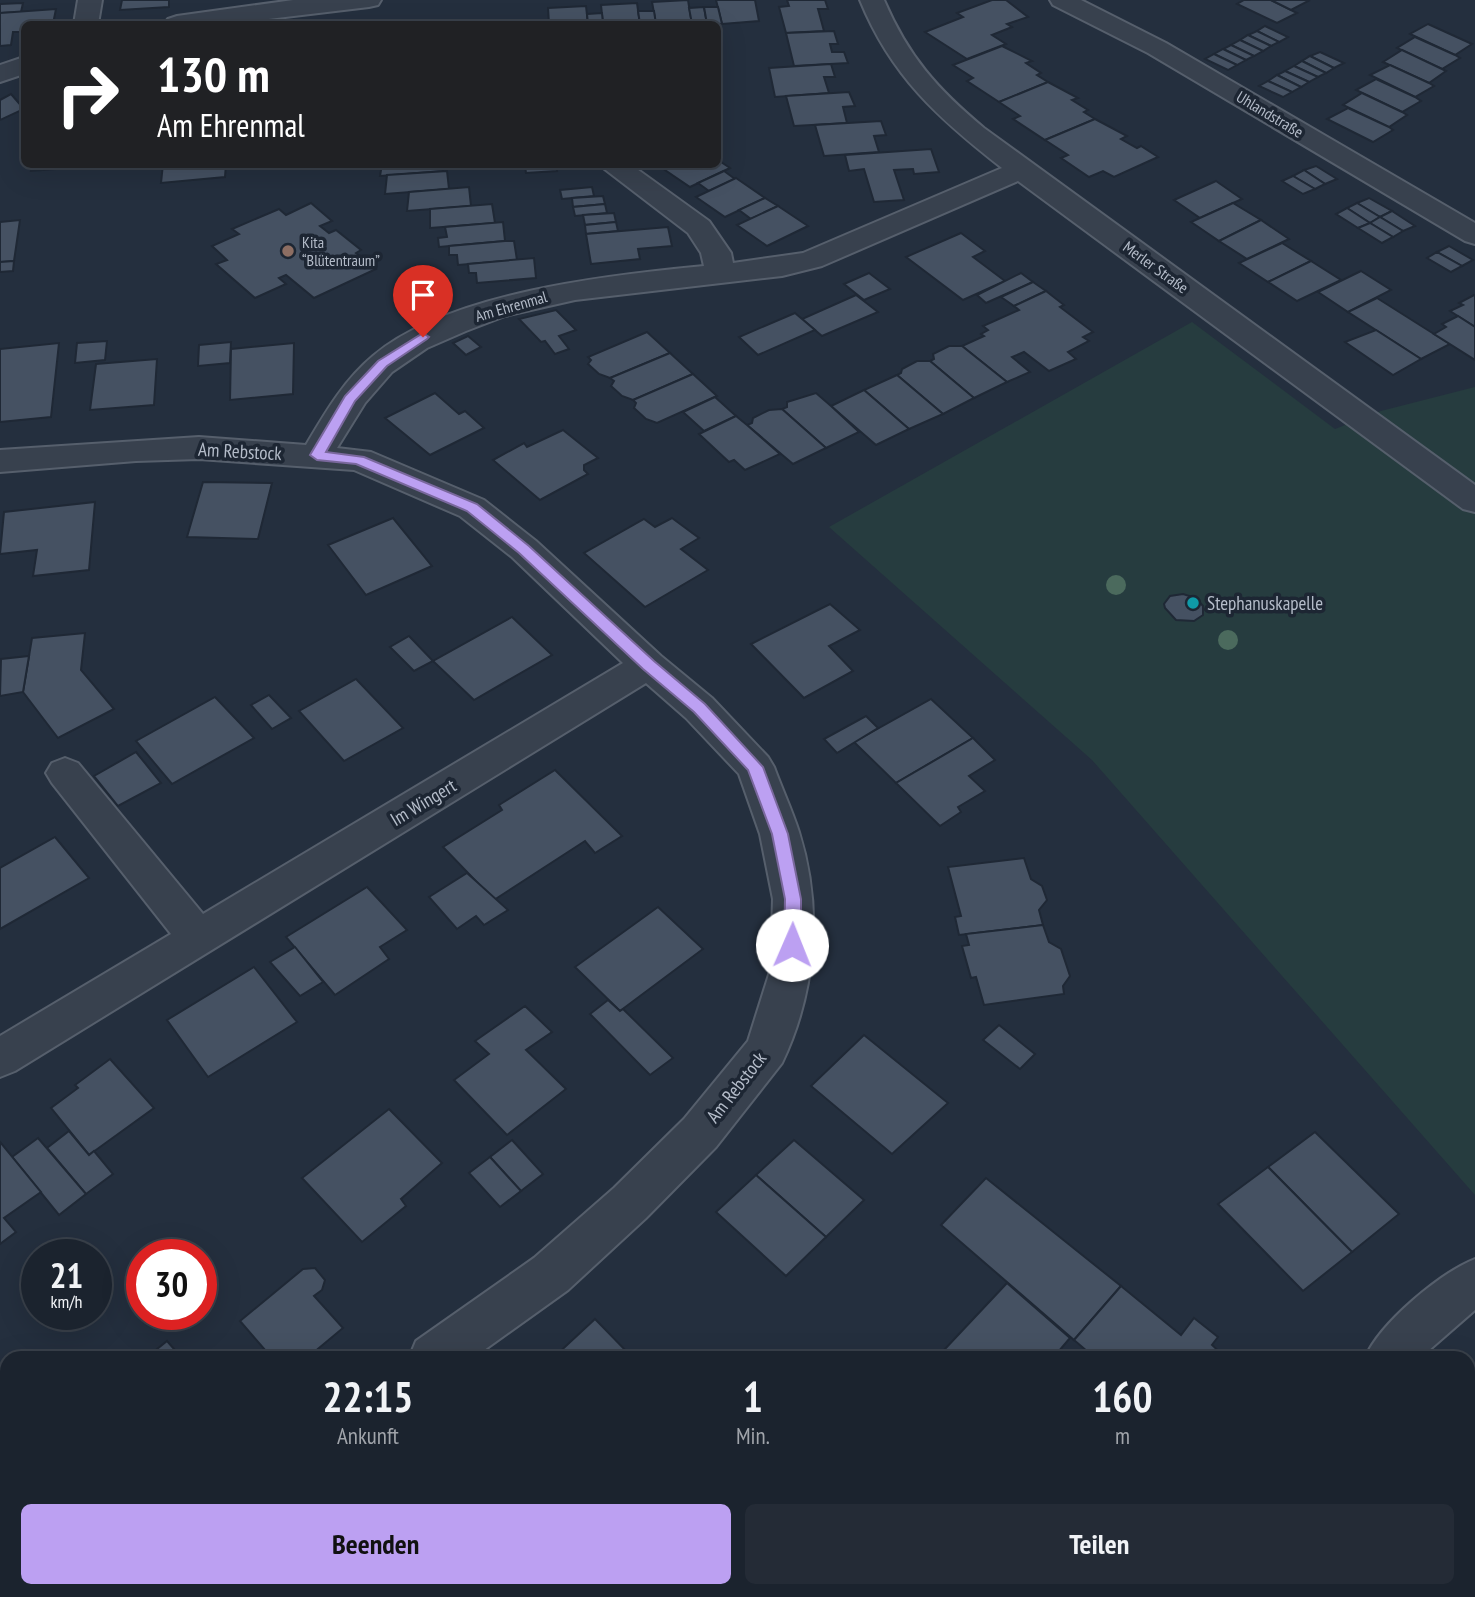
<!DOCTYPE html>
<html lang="de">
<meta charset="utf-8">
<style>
body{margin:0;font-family:"PT Sans Narrow",sans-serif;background:#242b36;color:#f1f3f6;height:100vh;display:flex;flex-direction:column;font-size:26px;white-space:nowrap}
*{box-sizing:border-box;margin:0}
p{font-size:23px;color:#a0a4aa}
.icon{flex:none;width:38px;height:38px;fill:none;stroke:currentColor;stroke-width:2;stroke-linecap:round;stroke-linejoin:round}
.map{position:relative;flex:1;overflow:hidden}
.panel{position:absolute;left:0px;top:1351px;width:1475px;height:247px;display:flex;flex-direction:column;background:#1b232e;border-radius:21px 21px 0 0;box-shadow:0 7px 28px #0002,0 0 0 2px #39404a}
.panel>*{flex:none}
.guide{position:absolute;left:21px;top:21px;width:700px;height:147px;border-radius:10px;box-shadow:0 7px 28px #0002,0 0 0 2px #39404a;background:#202124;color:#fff;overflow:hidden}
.speed{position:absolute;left:21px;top:1239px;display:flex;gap:14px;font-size:35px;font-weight:700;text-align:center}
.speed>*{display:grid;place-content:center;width:91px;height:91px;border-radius:50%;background:#1b232e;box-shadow:0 7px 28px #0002,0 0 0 2px #39404a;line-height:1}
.speed small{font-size:18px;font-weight:400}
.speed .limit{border:10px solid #d22;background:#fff;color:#111}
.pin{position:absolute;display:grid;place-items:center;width:60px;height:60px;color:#fff;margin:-72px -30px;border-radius:50% 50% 50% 0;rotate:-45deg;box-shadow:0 0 7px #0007}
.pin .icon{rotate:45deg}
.me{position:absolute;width:77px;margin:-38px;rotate:1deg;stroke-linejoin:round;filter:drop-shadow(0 0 5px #0008)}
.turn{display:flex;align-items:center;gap:24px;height:147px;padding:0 21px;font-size:32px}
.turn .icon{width:91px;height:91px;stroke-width:2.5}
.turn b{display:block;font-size:49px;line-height:60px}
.eta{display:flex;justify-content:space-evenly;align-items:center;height:119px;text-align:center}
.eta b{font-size:42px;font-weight:600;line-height:49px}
.action{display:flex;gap:14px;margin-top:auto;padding:14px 21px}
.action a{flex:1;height:80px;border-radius:10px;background:#bca0f2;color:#111;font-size:28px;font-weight:600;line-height:80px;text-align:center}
.action a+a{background:#242b36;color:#f1f3f6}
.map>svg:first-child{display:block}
.green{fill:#263c3f}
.building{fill:#455162;stroke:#1f2835;stroke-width:2}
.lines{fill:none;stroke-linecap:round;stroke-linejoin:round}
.street-casing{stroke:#565f6c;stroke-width:4}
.street{fill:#38414e;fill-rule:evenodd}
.tree{fill:#4b6a5d}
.route{fill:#bca0f2;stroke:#7a689d;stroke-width:2}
.education-dot{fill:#8d6e63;stroke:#1d2633;stroke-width:2.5}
.culture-dot{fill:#0f9aa8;stroke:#1d2633;stroke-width:2.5}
.labels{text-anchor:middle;stroke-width:7;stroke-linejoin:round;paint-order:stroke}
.far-street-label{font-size:16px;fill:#b4bcc9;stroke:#1d2633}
.far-poi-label{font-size:16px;fill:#b4bcc9;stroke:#1d2633;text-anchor:start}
.street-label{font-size:19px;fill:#b4bcc9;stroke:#1d2633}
.poi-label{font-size:19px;fill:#b4bcc9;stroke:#1d2633;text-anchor:start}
</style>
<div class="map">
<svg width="1475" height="1597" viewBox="0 0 1475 1597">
<rect width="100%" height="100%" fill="#242f3e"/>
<!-- green -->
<polygon class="green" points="1192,322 1335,429 1381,411 1475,387 1475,1195 1092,760 829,527"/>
<!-- building -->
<g class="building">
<polygon points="122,0 169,0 169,7 120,10"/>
<polygon points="688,0 692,24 656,24 652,2"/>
<polygon points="716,0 755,0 759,21 722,24"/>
<polygon points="787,0 825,0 828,9 818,9 824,31 786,33 779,7 789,6"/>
<polygon points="992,0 1006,0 1028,17 1007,24 1012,27 992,35 1006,44 967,59 925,32 963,17 957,13"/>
<polygon points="1244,0 1271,0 1297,13 1277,23 1237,4"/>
<polygon points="1271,0 1310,0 1291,10"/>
<polygon points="23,3 21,12 0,13 0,4"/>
<polygon points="637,3 640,24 603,24 601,5"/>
<polygon points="586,6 588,24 549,24 548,8"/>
<polygon points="704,7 707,24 692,24 689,8"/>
<polygon points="704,7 718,7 722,24 707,24"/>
<polygon points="56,9 53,24 24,24 24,32 13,32 11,45 0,46 0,13"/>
<polygon points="638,11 654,11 656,24 640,24"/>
<polygon points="602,13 603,24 588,24 587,14"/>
<polygon points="1428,24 1472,44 1455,55 1410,34"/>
<polygon points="1265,26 1288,37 1279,42 1257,31"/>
<polygon points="834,31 838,44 830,44 832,52 844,52 848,63 794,66 786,33"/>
<polygon points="1257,31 1279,42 1271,46 1248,35"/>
<polygon points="1248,35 1271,46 1263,51 1240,40"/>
<polygon points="1415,37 1455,55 1460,58 1442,69 1397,48"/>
<polygon points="1240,40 1263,51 1254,56 1231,45"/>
<polygon points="1231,45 1254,56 1246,60 1223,49"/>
<polygon points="1002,46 1032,61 1026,63 1041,73 1037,75 1048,82 999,102 967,81 973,78 953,65"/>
<polygon points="1223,49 1246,60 1237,65 1214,54"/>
<polygon points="1402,50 1442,69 1446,71 1429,83 1383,62"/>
<polygon points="1320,52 1344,63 1334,68 1310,56"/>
<polygon points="1214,54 1237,65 1228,70 1205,59"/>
<polygon points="1310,56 1334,68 1326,73 1302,61"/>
<polygon points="1302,61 1326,73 1318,77 1294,66"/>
<polygon points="831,64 835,77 824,77 829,93 775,97 769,68"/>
<polygon points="1390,65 1429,83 1434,86 1415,97 1370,75"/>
<polygon points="1294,66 1318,77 1309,82 1285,71"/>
<polygon points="1285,71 1309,82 1301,87 1277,75"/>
<polygon points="1277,75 1301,87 1292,92 1268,81"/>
<polygon points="1376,79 1415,97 1421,101 1402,112 1356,90"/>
<polygon points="1268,81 1292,92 1283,97 1259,86"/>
<polygon points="1048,82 1078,98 1072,100 1088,110 1084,112 1095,119 1045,140 1013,119 1020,116 999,102"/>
<polygon points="849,92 855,106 843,107 847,123 794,126 786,96"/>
<polygon points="1362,93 1402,112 1407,115 1389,127 1343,105"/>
<polygon points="11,94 24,109 0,120 0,100"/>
<polygon points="1348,108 1389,127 1393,130 1373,142 1327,119"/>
<polygon points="1095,119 1127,136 1121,139 1137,148 1141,146 1158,157 1114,177 1103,171 1089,177 1061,158 1068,155 1045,140"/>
<polygon points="881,121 886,135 874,136 879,152 824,156 815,125"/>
<polygon points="931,149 939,172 914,174 913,169 894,170 904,200 874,202 864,169 849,171 845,155"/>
<polygon points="718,160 730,168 690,187 662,168 669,164 718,164"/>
<polygon points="32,164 81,164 81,167 31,171"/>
<polygon points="163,164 226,164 225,177 161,183"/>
<polygon points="382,164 442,164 443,171 380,176"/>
<polygon points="556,164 557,171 526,173 525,165"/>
<polygon points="1316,166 1337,179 1325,184 1304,170"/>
<polygon points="1304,170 1325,184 1315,189 1293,176"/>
<polygon points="447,171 449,189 385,194 387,175"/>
<polygon points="724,171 735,179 709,191 698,183"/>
<polygon points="1293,176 1315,189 1303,194 1282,181"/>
<polygon points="736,178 765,198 725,217 696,197"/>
<polygon points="1216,181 1242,199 1200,218 1174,200"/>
<polygon points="469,187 471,206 407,211 409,192"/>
<polygon points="592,187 594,196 562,199 560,190"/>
<polygon points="603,196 605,204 573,207 572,198"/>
<polygon points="765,198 778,206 751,219 739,210"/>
<polygon points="1369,198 1392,211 1380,217 1357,203"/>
<polygon points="311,203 332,221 320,226 329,233 336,230 361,250 356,253 376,269 314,298 286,275 279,278 286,284 255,298 216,264 227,260 212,246 239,234 232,229 279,209 286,215"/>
<polygon points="1233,203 1261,220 1219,241 1191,222"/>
<polygon points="1357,203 1380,217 1370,223 1347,208"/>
<polygon points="492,204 495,223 430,228 430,209"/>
<polygon points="605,204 607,213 575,216 573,207"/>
<polygon points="778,206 808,226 767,246 737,225"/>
<polygon points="1347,208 1370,223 1358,228 1336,214"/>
<polygon points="1392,211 1415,226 1403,231 1380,217"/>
<polygon points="614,213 616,222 585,225 583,215"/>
<polygon points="1380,217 1403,231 1393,237 1370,223"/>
<polygon points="20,220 14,261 0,262 0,222"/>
<polygon points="1261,220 1289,239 1247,259 1219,241"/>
<polygon points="503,222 505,241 439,247 438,238 447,237 445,227"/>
<polygon points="616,222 618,231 586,234 585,225"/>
<polygon points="1370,223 1393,237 1382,243 1358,228"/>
<polygon points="668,227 672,246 638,249 640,259 591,264 586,234"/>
<polygon points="961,233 985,251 973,257 1005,281 963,300 906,257"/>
<polygon points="505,241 514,241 517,260 458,265 457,255 449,255 449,246"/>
<polygon points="1282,243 1311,261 1268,282 1239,263"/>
<polygon points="1449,246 1473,260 1462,266 1437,252"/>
<polygon points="1437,252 1462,266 1451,272 1427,258"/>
<polygon points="534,258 536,278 477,283 476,273 469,273 468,264"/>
<polygon points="14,261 13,271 0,272 0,262"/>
<polygon points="1311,261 1341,280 1297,301 1268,282"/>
<polygon points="1361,271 1391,290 1348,312 1318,292"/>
<polygon points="869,273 890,289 864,300 844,284"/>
<polygon points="1021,273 1033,282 986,303 977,295"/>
<polygon points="1033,282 1046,291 1014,306 1001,297"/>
<polygon points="435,288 445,296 417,309 408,302"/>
<polygon points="1046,291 1064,305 1060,307 1093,332 1083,337 1089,341 1068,352 1076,359 1049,371 1024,352 1012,357 1030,372 1007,382 962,346 984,336 981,334 988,330 983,326 1019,310 1014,306"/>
<polygon points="856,295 878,312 822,336 802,319"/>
<polygon points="1474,295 1475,296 1475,327 1450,311 1463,305 1459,303"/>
<polygon points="1377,298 1434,334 1450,344 1421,359 1348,312"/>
<polygon points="556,310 576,330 559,336 569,349 555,354 545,341 541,342 519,319"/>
<polygon points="795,313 815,330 758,355 739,337"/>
<polygon points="1458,316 1475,327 1475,360 1434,334 1446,327 1442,324"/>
<polygon points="1376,330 1421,359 1393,375 1345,342"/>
<polygon points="647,332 670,353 610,378 599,374 588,364 591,360 588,357"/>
<polygon points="468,336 481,347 466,355 453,343"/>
<polygon points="107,341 105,360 75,363 77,343"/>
<polygon points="231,342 230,363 198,366 199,345"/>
<polygon points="59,343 51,417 0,422 0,349"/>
<polygon points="294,343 293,394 230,400 231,349"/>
<polygon points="949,346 962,346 1007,382 974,398 930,361 934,359 933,354"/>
<polygon points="670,353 693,374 633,400 622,396 611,386 614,381 610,378"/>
<polygon points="157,359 154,405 90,410 96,364"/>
<polygon points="917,361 930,361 974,398 943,414 897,375 901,373 902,369"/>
<polygon points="693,374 717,396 657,423 646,419 634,408 636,403 633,400"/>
<polygon points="897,375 943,414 909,429 864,390"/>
<polygon points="864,390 909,429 876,445 831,406"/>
<polygon points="435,393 459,414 465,411 484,428 430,455 385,418"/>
<polygon points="816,393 831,406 859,432 826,448 782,409 787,407 787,402"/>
<polygon points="715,397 736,416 704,431 683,412"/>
<polygon points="782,409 826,448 793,464 747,425 752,423 753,418 769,410"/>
<polygon points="736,416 747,425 780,454 745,470 734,460 729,462 699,434"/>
<polygon points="563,430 598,458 584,465 584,470 588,474 540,500 493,460 524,443 527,447"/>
<polygon points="203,482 272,483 258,539 187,537"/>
<polygon points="95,502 89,570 33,576 37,550 0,554 4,512"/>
<polygon points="393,518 432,566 366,595 328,545"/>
<polygon points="672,518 699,538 681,549 708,570 645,607 584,553 644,519 655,527"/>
<polygon points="1183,594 1196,598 1203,606 1203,615 1194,621 1176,620 1165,608 1164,604 1170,596"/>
<polygon points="830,604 860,630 829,646 853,671 804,698 751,644"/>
<polygon points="512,617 552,655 474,700 433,661"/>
<polygon points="85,633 81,670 114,709 58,738 23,692 32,638"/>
<polygon points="409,636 433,661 414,671 390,647"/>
<polygon points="29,656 23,692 0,696 1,659"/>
<polygon points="356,679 403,728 344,761 299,711"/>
<polygon points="269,695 291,718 272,729 251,705"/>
<polygon points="215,697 254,738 172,784 136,741"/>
<polygon points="931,699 973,738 896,783 854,742"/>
<polygon points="866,716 878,728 837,753 824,739"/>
<polygon points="973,738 995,760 969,776 985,791 958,807 961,812 940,826 896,783"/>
<polygon points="136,752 161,783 118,806 94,776"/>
<polygon points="555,770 622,836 595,853 585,841 494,900 443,847 502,810 499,805"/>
<polygon points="55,837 89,878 0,929 0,868"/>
<polygon points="1024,858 1031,879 1042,886 1047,900 1039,910 1043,925 959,935 955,917 961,916 948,867"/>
<polygon points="467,873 508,910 484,925 476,916 457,929 429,897"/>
<polygon points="367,887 407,930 380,947 389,959 335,995 286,937"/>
<polygon points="658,907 703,949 620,1011 575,967"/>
<polygon points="1043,925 1049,942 1061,949 1070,976 1063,986 1064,994 984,1005 976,977 971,978 962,946 969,945 966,934"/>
<polygon points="295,947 323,982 300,996 270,962"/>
<polygon points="254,967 297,1022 208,1077 167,1020"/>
<polygon points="608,1000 620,1011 623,1009 673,1058 650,1075 590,1014"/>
<polygon points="525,1006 552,1032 526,1050 566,1089 507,1135 454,1080 489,1054 475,1041"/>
<polygon points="999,1025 1035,1054 1020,1069 983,1040"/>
<polygon points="864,1035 948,1103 892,1154 811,1086"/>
<polygon points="110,1059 154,1108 89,1155 51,1108 78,1088 75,1085"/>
<polygon points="389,1109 442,1163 401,1199 406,1206 362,1242 302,1178"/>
<polygon points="69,1131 89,1155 94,1151 113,1174 86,1194 47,1148"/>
<polygon points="1315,1132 1399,1214 1352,1252 1268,1167"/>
<polygon points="38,1138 86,1194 59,1215 12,1157"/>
<polygon points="512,1140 543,1174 521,1191 490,1157"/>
<polygon points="794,1140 864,1200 826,1237 756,1175"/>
<polygon points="0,1142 41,1192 4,1218 16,1232 0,1244"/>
<polygon points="490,1157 521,1191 500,1207 469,1173"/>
<polygon points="1268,1167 1352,1252 1303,1291 1218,1204"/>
<polygon points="756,1175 826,1237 786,1276 716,1212"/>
<polygon points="986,1178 1121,1286 1074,1340 941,1225"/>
<polygon points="315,1268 325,1280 322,1290 314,1296 343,1328 307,1358 272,1358 240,1321 303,1269"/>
<polygon points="1007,1283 1070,1338 1053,1358 953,1358 944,1350"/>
<polygon points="1121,1286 1181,1335 1194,1318 1218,1337 1212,1345 1224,1356 1222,1358 1095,1358 1074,1340"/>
<polygon points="595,1319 633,1358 553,1358"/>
<polygon points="167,1341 182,1358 146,1358"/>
<polygon points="7,1408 7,1563 0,1570 0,1414"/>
<polygon points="1468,1518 1475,1524 1475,1549 1469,1557 1475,1563 1475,1597 1398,1597 1390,1591 1468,1591"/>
<polygon points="258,1591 391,1591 385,1597 252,1597"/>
<polygon points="425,1591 472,1591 476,1596 430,1597"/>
<polygon points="871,1591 993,1591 999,1597 865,1597"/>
<polygon points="993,1591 1036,1591 1040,1594 1037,1597 999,1597"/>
<polygon points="1323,1591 1390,1591 1398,1597 1318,1597"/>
</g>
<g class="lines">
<!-- street casing -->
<g class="street-casing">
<g id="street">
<polygon points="78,0 102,0 98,24 74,24"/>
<polygon points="293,0 381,0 378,5 369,7 226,24 164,24 168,19 177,16"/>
<path d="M860,0H884C908,56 937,89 984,128L1475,485V512L1463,509L1018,181L822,266L782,276L575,300L505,316L466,331L427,348L392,372L365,403L337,448L371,452L484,500L536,541L661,656L712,698L768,757L774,767C782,789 792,810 799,832C823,908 816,992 782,1063L716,1147L646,1218L568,1290L473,1358H409L416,1341L534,1258L614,1188L684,1119L748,1041L771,968L773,899L760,834L739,774L686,718L646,683L15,1071L0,1077V1036L171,934L52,783L46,773L52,763L65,758L78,763L203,914L623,663L512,557L460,516L354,470L199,459L136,461L0,472V450L199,437L306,445C325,413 344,380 373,356C447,293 609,275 704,266L701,253L688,233L598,164H630L709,221L731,253L733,263L803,253L1002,168C938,118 891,76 860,0Z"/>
<polygon points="1050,0 1081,0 1166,43 1475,223 1475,244 1465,241 1148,53 1053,5"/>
<polygon points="24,57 24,74 0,82 0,65"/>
<path d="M1475,1259V1310L1420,1358H1365C1380,1323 1440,1273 1475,1259Z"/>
<polygon points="73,1591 132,1591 130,1597 71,1597"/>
<polygon points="1167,1591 1222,1591 1220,1597 1165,1597"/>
</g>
</g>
<!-- street -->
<use href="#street" class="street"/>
</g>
<!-- trees -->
<g class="tree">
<circle cx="1116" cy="585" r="10"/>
<circle cx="1228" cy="640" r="10"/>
</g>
<!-- route -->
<polygon class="route" points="423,333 429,337 427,339 387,366 355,401 326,452 364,457 477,504 529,546 654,661 705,704 763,767 788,834 801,899 801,945 798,950 786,950 784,945 785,899 772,834 748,770 694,712 643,669 519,553 467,511 356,464 317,460 310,455 345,396 378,361"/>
<!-- markers -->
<circle class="education-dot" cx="288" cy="251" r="7"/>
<circle class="culture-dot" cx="1193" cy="603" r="7"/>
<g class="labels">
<!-- far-street labels -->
<g class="far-street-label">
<text transform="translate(1270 114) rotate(31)" y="6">Uhlandstraße</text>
<text transform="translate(1156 267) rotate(36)" y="6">Merler Straße</text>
<text transform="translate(511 306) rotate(-16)" y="6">Am Ehrenmal</text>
</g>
<!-- far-poi labels -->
<g class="far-poi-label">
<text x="302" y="248">Kita<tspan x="302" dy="18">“Blütentraum”</tspan></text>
</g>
<!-- street labels -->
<g class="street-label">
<text transform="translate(240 451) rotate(3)" y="7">Am Rebstock</text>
<text transform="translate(423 802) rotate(-31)" y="7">Im Wingert</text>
<text transform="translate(736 1087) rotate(-52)" y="7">Am Rebstock</text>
</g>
<!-- poi labels -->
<g class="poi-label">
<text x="1207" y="610">Stephanuskapelle</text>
</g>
</g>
</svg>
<div class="speed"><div>21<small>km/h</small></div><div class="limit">30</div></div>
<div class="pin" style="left:423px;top:337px;background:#d93025"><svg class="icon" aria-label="arrive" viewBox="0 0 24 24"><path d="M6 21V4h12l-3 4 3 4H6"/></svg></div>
<svg class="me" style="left:792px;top:945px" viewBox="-20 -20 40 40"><circle r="19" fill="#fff"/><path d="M0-13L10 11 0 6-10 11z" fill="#bca0f2"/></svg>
<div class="guide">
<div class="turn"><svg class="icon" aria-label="right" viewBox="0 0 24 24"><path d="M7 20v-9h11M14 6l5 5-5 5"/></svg><div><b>130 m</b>Am Ehrenmal</div></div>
</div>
<section class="panel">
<div class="eta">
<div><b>22:15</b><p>Ankunft</p></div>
<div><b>1</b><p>Min.</p></div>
<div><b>160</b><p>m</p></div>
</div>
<div class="action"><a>Beenden</a><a>Teilen</a></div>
</section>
</div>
